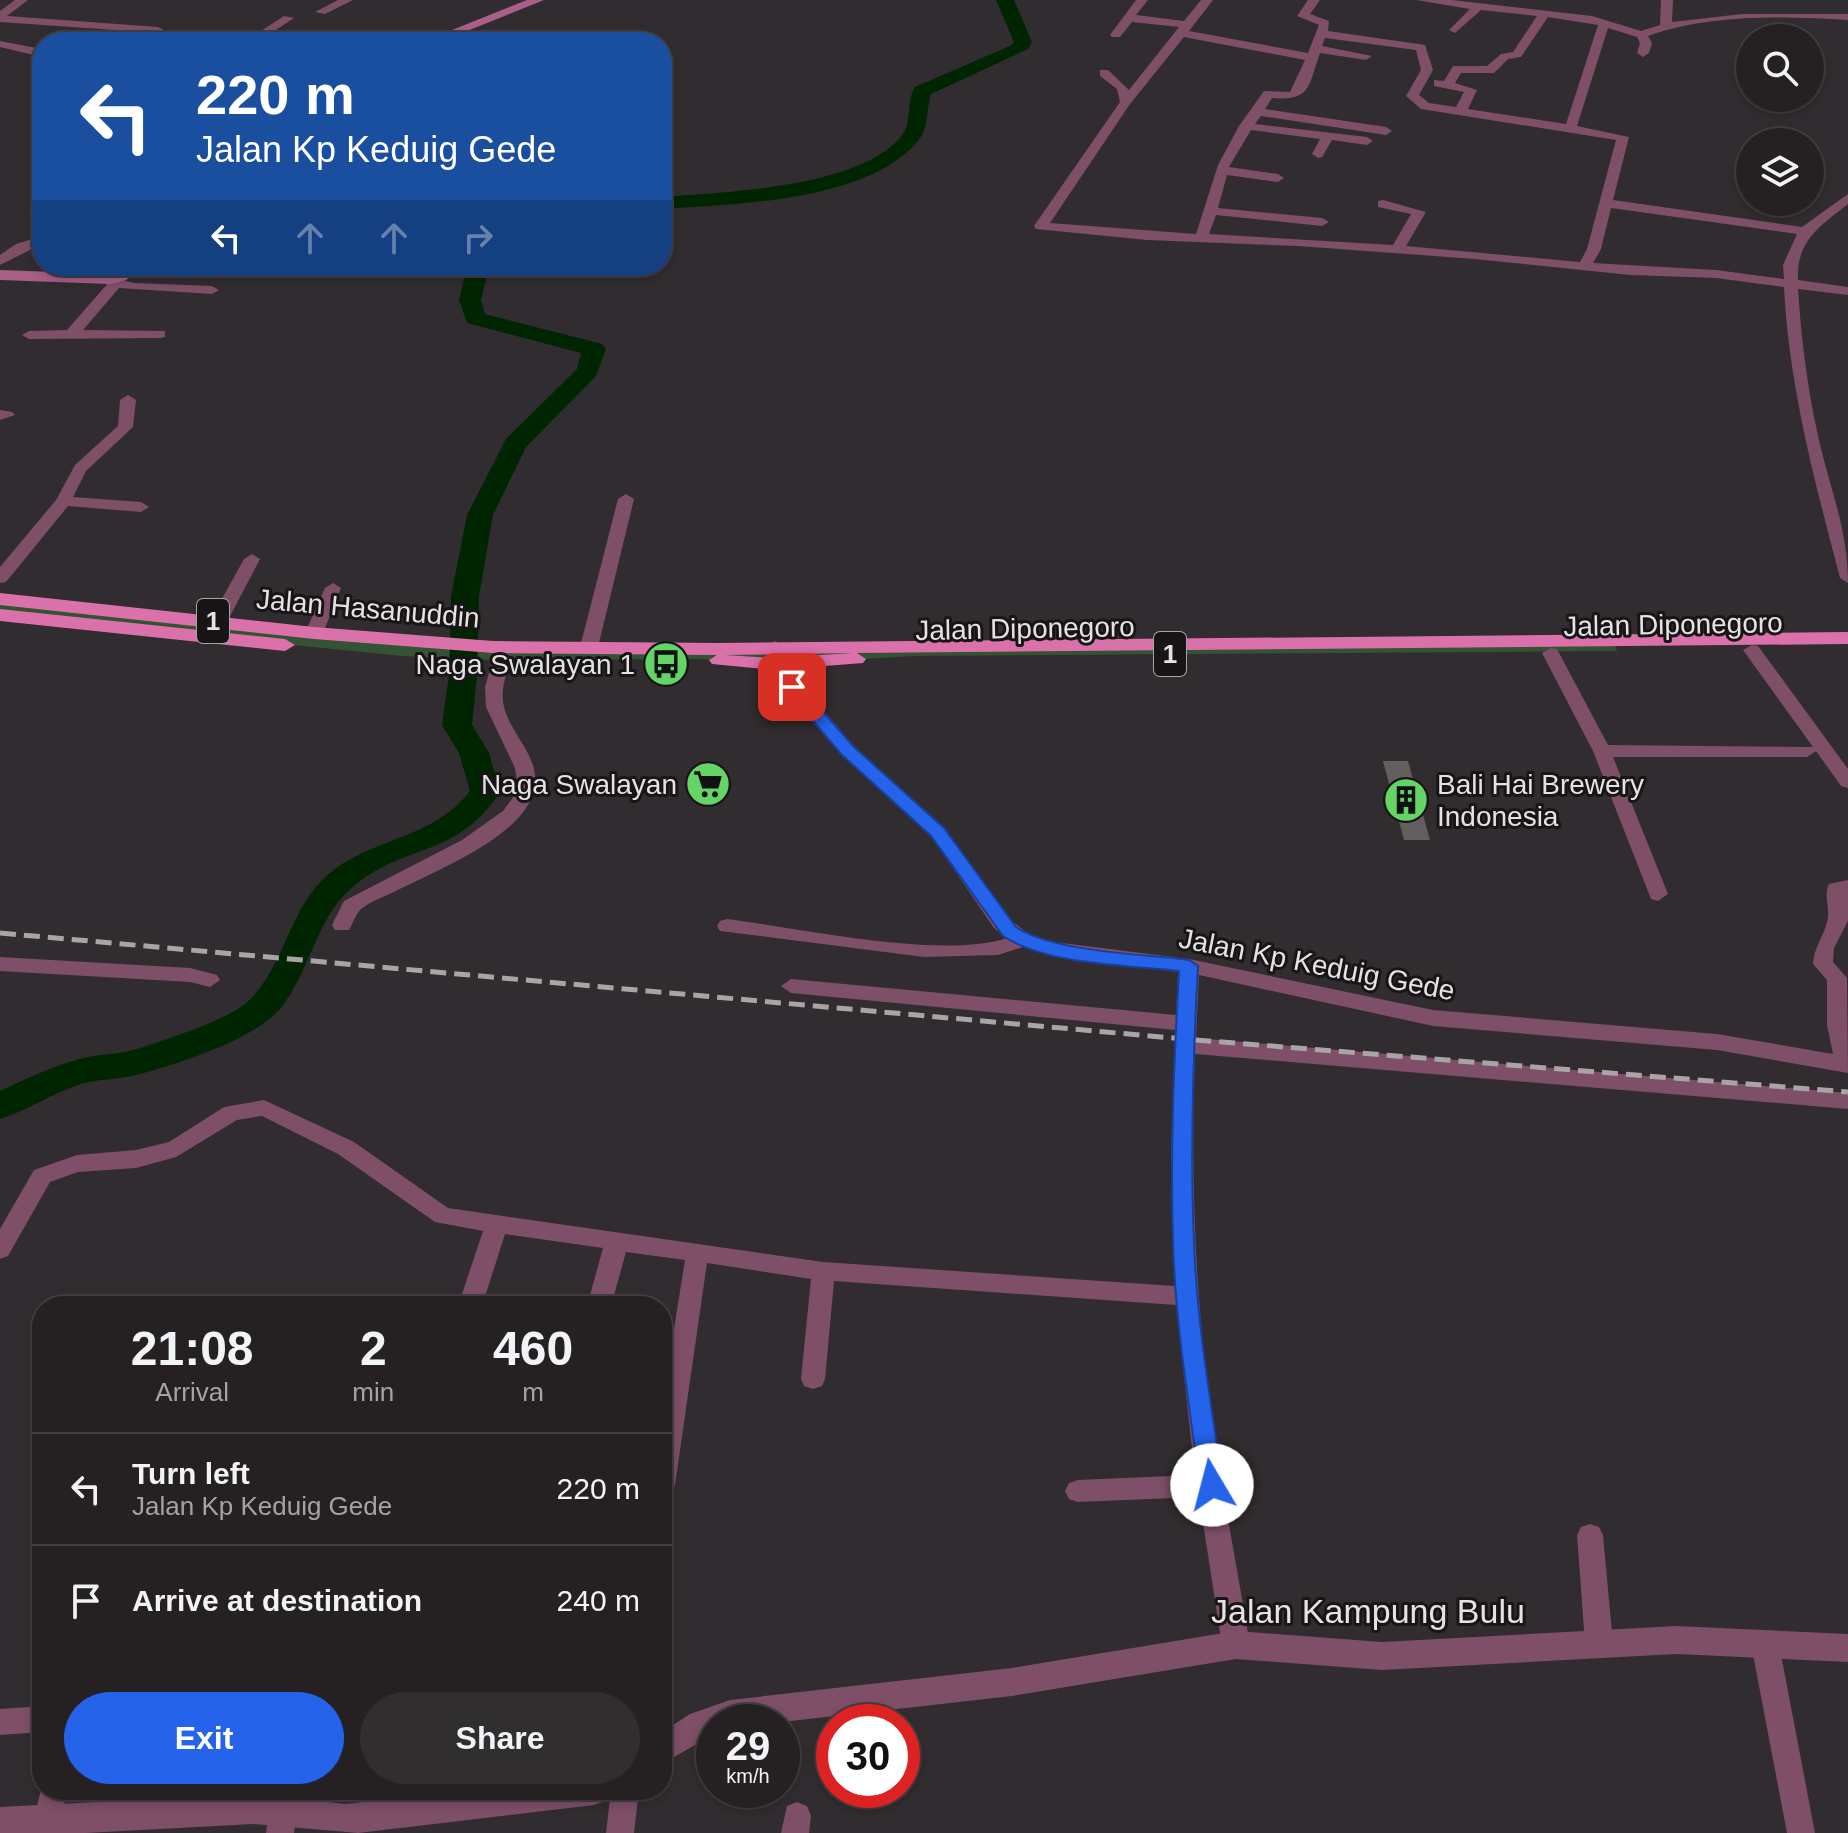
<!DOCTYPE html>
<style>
body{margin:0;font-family:Helvetica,sans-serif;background:#312e30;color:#f1f3f6;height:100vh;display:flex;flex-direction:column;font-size:30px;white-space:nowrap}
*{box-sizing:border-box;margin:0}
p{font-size:26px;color:#a3a3a6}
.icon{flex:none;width:44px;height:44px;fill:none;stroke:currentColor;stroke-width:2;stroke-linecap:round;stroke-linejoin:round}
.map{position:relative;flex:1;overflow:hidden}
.sheet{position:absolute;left:32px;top:1296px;width:640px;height:504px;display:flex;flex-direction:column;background:#252123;border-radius:32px;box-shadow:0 4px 12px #0003,0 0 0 2px #423e41}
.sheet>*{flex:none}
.hud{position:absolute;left:32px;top:32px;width:640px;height:244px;border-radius:32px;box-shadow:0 4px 12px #0003,0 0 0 2px #423e41;background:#1a4fa0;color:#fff;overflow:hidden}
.tools{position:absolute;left:1736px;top:24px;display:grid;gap:16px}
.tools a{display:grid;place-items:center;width:88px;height:88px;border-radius:50%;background:#252123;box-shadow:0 4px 12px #0003,0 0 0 2px #423e41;font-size:40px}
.speed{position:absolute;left:696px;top:1704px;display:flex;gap:16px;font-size:40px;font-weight:700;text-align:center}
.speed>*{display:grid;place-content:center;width:104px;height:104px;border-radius:50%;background:#252123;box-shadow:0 4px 12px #0003,0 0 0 2px #423e41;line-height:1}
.speed small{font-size:20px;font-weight:400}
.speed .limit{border:12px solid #d22;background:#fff;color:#111}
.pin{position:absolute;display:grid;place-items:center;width:68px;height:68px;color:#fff;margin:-34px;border-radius:16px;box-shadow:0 4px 12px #0006}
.me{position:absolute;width:88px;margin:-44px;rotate:352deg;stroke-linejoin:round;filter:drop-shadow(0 0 6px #0008)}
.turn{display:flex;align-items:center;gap:28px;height:168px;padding:0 32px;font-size:36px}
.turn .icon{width:104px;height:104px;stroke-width:2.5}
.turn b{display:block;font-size:56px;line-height:68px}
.lanes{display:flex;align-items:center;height:76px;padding:0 32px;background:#0003;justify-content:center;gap:40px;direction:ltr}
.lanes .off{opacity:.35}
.eta{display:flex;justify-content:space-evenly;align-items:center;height:136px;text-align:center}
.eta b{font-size:48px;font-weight:700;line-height:56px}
.button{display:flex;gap:16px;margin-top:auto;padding:16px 32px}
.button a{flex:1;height:92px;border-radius:48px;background:#2563eb;color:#fff;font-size:32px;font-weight:700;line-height:92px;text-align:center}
.button a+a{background:#312e30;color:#f1f3f6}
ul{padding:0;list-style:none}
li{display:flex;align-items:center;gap:24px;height:112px;padding:0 32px;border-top:2px solid #423e41}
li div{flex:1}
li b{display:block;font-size:30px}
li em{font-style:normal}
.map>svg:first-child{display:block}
.green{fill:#335332}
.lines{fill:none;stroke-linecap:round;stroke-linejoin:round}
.river{fill:#002501;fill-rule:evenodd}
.building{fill:#645e61}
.minor{fill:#7e4f67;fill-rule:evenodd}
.tertiary{fill:#7e4f67;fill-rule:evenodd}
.secondary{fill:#a95f88;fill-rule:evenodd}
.trunk{fill:#da71ab;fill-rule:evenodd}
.rail{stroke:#a9a5a7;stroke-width:5;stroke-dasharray:16 8;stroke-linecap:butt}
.route{fill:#2563eb;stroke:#184099;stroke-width:2}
.labels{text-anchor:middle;stroke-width:6;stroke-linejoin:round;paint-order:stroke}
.shield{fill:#181516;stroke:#a8a4a6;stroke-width:2}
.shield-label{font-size:26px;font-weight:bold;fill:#e6e2e4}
.street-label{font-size:28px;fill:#e6e2e4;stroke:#181516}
.poi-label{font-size:28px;fill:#e6e2e4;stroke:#181516;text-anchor:end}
.near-street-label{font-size:34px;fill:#e6e2e4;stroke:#181516}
</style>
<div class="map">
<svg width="1848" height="1833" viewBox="0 0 1848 1833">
<rect width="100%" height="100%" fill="#312c2f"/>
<!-- green -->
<polygon class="green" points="0,599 493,647 1613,639 1617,651 915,656 774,664 701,659 492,660 402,656 0,615"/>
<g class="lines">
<!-- river -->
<g class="river">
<path d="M996,0H1014L1032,42L1028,49L931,94C926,110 929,128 918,141C867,202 735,204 662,209V197C724,192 863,188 903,134C912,121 906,101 915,87L1012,45L1014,42Z"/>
<path d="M467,266H489L481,300L485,314L602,344L606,349L596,376L526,447L493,515L479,596L477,675L472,725L489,753L500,792C458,857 407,843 355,885C316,916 311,971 280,1009C254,1040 172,1066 132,1076C114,1080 95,1079 78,1085C51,1094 27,1111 0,1119V1091C26,1079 51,1067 79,1059C96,1054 115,1055 133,1050C158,1043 226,1020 245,1004C287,968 288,902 335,869C379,837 435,837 470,791L459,753L442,725L449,675L451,596L467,515L506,439L577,369L581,353L467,323L459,300Z"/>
</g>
</g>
<!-- building -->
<polygon class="building" points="1383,761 1408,761 1430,840 1404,840"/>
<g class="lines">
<!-- minor -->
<g class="minor">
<polygon points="15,0 28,0 7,16 158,27 164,30 158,33 0,22 0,11"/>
<polygon points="338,0 353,0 325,14 315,12"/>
<path d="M1136,0H1148L1136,15L1184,21L1201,0H1213L1189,31L1308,53L1319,25L1297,16L1308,0H1320L1310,14L1329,21L1328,31L1425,45L1433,70L1419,95L1429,103L1456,107L1464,92L1434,86V80L1444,81L1453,66H1487L1501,54L1513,52L1537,16L1481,10L1455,33L1449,30L1470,9L1416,0H1452L1592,16L1641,31L1660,25L1661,0H1673L1672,22L1742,14H1848V20C1784,16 1709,14 1648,36L1652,43L1649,53L1643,57L1637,53L1640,43L1637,37L1608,28L1577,126L1629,137L1613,200L1802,227L1848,194V204C1820,226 1796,241 1798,280L1848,287V295L1798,289C1801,336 1807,385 1817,431C1828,485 1848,526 1848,583L1840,578C1815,482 1789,387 1784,287L1716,278L1630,275L1475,259L1298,246L1147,240L1036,229L1034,226L1120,102L1117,89L1100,76V70H1108L1129,90L1179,27L1132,22L1120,37H1112L1110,35ZM1548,17L1598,25L1566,124L1468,109L1477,90L1455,83L1461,73H1494L1508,59L1521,57ZM1184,37L1305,60L1290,92L1264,91L1239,126L1218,165L1196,234L1050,223L1130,104ZM1325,38L1416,50L1421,70L1406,96L1421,109L1616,140L1587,249L1580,262L1406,246L1426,212L1383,200L1378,201V207L1411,214L1393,245L1209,234L1216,215L1322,226L1329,222L1322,218L1218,208L1227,175L1278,182L1284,178L1278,174L1229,167L1251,130L1320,139L1312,154L1318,158L1322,157L1332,140L1367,145L1373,141L1367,137L1255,124L1261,116L1386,135L1392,131L1386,127L1265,109L1272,98C1312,101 1308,86 1320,53L1366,60L1372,56L1322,46ZM1611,208L1797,234L1783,265L1784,279L1716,270L1593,263L1601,249Z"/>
<polygon points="284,16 294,18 258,42 244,42"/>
<polygon points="0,41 42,49 42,57 0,47"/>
<polygon points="36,206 42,207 42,215 29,210"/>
<polygon points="42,236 42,244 0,265 0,255 16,244"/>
<polygon points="121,273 128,277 125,281 135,283 212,286 219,290 212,294 119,288 83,330 165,331 165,337 160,338 29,339 22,335 29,331 67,330 116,274"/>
<polygon points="128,395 136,400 133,427 86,471 73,497 141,502 149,507 141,512 68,506 6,582 0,583 0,567 56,500 75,465 118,426 120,400"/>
<polygon points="0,410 12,412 15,415 0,420"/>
<polygon points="626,494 634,499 598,647 595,651 583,651 580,647 618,499"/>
<polygon points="252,554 260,559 227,622 224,626 212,626 209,622 244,559"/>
<polygon points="333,583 341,588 323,633 320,637 308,637 305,633 325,588"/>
<path d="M775,641L784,646L783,663L854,746L945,828L1008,918L1030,935L1054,942L1189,959L1433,1010L1717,1034L1833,1054L1827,1025V980L1813,964C1814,947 1823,938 1827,922C1831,910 1823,896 1829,884L1848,880V921L1834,948L1833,962L1847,978L1848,1073L1717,1050L1433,1026L1199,975L1196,1038L1848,1093V1109L1195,1054C1191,1163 1194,1273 1207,1381C1218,1470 1235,1556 1250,1645L1246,1654L1236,1657L1226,1654L1222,1645L1199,1497L1078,1502L1069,1499L1065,1491L1069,1483L1078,1480L1195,1475L1176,1305L834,1281L825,1379L822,1386L813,1389L804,1386L801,1379L811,1279L707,1263L675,1485L671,1493L662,1496V1404L685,1260L626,1252L611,1306H587L603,1248L505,1234L482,1306H458L483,1231L435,1222L338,1154L262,1116L237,1120L176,1157L136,1168L78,1172L50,1182L8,1256L0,1259V1229L34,1170L77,1155L136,1150L169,1142L224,1107L264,1100L354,1142L448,1208L823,1262L1175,1286L1171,1155L1175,1030L791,993L781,986L791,979L1176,1015L1178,972L1054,956L1023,947L998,955L924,957L720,931L717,926L720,921L727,919C799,928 942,960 1007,938L994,928L931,836L840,754L768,668L766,646Z"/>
<polygon points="1752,645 1758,646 1848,769 1848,788 1841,786 1816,751 1807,757 1613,757 1668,894 1658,901 1651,899 1593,751 1542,653 1551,648 1557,649 1608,745 1813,747 1743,650"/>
<path d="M502,654L511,659C506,674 500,691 504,707C512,738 546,761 532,797C515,840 433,872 394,892C383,897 370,902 361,909C356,914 353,923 349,930H335L332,925L344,901L462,840L503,811L512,799L517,781L515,768L486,707L485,687L493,659Z"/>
<polygon points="0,957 190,968 217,975 220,980 210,987 190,982 0,971"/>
<polygon points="1590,1524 1599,1527 1603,1535 1613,1643 1609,1652 1599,1655 1589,1652 1585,1643 1577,1535 1581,1527"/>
<polygon points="1765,1632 1775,1635 1779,1644 1815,1833 1787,1833 1751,1644 1755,1635"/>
<polygon points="42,1706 42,1732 0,1735 0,1709"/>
<polygon points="42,1785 42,1790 68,1790 58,1829 48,1833 38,1829 34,1819"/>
<polygon points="165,1790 193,1790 184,1823 174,1827 164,1823 160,1813"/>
<polygon points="272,1790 300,1790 294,1833 266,1833"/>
<polygon points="611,1790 639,1790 634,1833 606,1833"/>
<polygon points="797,1802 807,1806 811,1816 809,1833 781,1833 787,1806"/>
</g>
<!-- tertiary -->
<g class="tertiary">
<polygon points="1676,1626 1848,1634 1848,1662 1676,1654 1382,1670 1236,1659 1012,1696 782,1722 714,1722 714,1734 662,1764 662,1732 690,1714 730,1700 1012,1668 1236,1631 1382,1642"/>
<polygon points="463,1790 610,1790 605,1801 594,1805 358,1833 253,1824 86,1833 0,1833 0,1807 253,1794 346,1804"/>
</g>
<!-- secondary -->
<g class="secondary">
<polygon points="527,0 544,0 440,42 422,42"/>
<polygon points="127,266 145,266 126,280 110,284 0,280 0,270 110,274"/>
</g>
<!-- trunk -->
<g class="trunk">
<path d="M0,593L314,627L493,641L719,643L1848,632V644L857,653L866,659L863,663L774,670L712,664L709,660L717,655L493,653L314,639L0,605ZM852,653L774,658L725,655Z"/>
<polygon points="0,609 285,639 295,645 285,651 0,621"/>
</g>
<!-- rail -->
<polyline class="rail" points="0,933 1184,1039 1848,1092"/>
</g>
<!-- route -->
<path class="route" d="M792,682L798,683L853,746L944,828L1016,927C1054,952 1142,954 1189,960L1198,966C1193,1058 1190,1150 1194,1242C1197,1324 1211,1404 1223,1485L1220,1492L1212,1495L1204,1492L1200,1485C1189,1404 1175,1323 1173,1241C1170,1151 1174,1061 1179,971C1127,965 1047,965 1003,936L931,836L841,754L787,690L784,687Z"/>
<!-- icons -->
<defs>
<g id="bus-disc" transform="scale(2.3)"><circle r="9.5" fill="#65d467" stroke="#181516"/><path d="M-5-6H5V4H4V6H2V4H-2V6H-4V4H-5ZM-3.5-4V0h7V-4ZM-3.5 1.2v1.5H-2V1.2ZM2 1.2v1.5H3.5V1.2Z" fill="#111"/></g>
<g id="supermarket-disc" transform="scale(2.3)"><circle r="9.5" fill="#65d467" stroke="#181516"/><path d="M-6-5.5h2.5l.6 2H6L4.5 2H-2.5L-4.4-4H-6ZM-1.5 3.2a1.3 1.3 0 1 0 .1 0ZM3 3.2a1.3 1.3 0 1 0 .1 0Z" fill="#111"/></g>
<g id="building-disc" transform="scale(2.3)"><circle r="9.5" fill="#65d467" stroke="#181516"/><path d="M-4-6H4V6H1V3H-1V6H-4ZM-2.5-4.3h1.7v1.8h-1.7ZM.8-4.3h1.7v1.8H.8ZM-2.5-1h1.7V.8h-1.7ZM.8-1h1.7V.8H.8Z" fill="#111"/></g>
</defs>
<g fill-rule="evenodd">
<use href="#bus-disc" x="666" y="664"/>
<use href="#supermarket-disc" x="708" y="784"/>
<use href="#building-disc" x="1406" y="800"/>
</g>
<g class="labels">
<!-- shield labels -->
<g class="shield">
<rect x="197" y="599" width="32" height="44" rx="6"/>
<rect x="1154" y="632" width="32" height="44" rx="6"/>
</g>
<g class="shield-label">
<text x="213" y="630">1</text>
<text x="1170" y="663">1</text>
</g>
<!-- street labels -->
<g class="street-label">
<text transform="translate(368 608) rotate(5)" y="10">Jalan Hasanuddin</text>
<text transform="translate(1673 624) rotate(-1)" y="10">Jalan Diponegoro</text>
<text transform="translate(1025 628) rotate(-1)" y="10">Jalan Diponegoro</text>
<text transform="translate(1317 964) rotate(11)" y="10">Jalan Kp Keduig Gede</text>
</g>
<!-- poi labels -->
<g class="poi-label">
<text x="635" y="674">Naga Swalayan 1</text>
<text x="677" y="794">Naga Swalayan</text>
<text x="1437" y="794" text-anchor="start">Bali Hai Brewery<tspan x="1437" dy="32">Indonesia</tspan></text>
</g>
<!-- near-street labels -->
<g class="near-street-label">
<text x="1368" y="1623">Jalan Kampung Bulu</text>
</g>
</g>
</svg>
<div class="tools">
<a><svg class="icon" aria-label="search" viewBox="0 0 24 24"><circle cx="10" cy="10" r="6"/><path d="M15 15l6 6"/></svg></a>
<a><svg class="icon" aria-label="layers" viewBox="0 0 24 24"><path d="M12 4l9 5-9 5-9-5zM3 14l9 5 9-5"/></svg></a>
</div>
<div class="speed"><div>29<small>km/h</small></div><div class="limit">30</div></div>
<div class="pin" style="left:792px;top:687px;background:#d93025"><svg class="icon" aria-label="arrive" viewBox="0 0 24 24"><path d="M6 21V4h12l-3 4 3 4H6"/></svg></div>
<svg class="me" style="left:1212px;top:1485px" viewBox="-20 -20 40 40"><circle r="19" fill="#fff"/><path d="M0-13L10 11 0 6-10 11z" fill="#2563eb"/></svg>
<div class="hud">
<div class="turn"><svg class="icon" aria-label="left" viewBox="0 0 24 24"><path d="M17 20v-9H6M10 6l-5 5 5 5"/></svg><div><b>220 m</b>Jalan Kp Keduig Gede</div></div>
<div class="lanes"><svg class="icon" aria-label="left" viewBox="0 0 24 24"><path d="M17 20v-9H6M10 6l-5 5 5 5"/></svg><svg class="icon off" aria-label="ahead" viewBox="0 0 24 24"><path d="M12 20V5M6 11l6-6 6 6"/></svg><svg class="icon off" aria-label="ahead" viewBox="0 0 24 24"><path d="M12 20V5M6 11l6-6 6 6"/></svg><svg class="icon off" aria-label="right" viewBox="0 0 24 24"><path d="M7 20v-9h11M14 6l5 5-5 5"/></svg></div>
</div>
<section class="sheet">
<div class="eta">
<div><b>21:08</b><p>Arrival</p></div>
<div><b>2</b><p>min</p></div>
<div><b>460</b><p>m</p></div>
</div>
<ul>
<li><svg class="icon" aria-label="left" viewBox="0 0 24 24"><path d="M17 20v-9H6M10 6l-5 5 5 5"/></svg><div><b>Turn left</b><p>Jalan Kp Keduig Gede</p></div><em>220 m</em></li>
<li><svg class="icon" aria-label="arrive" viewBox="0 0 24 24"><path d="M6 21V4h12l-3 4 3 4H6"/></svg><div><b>Arrive at destination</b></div><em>240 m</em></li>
</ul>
<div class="button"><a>Exit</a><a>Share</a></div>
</section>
</div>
